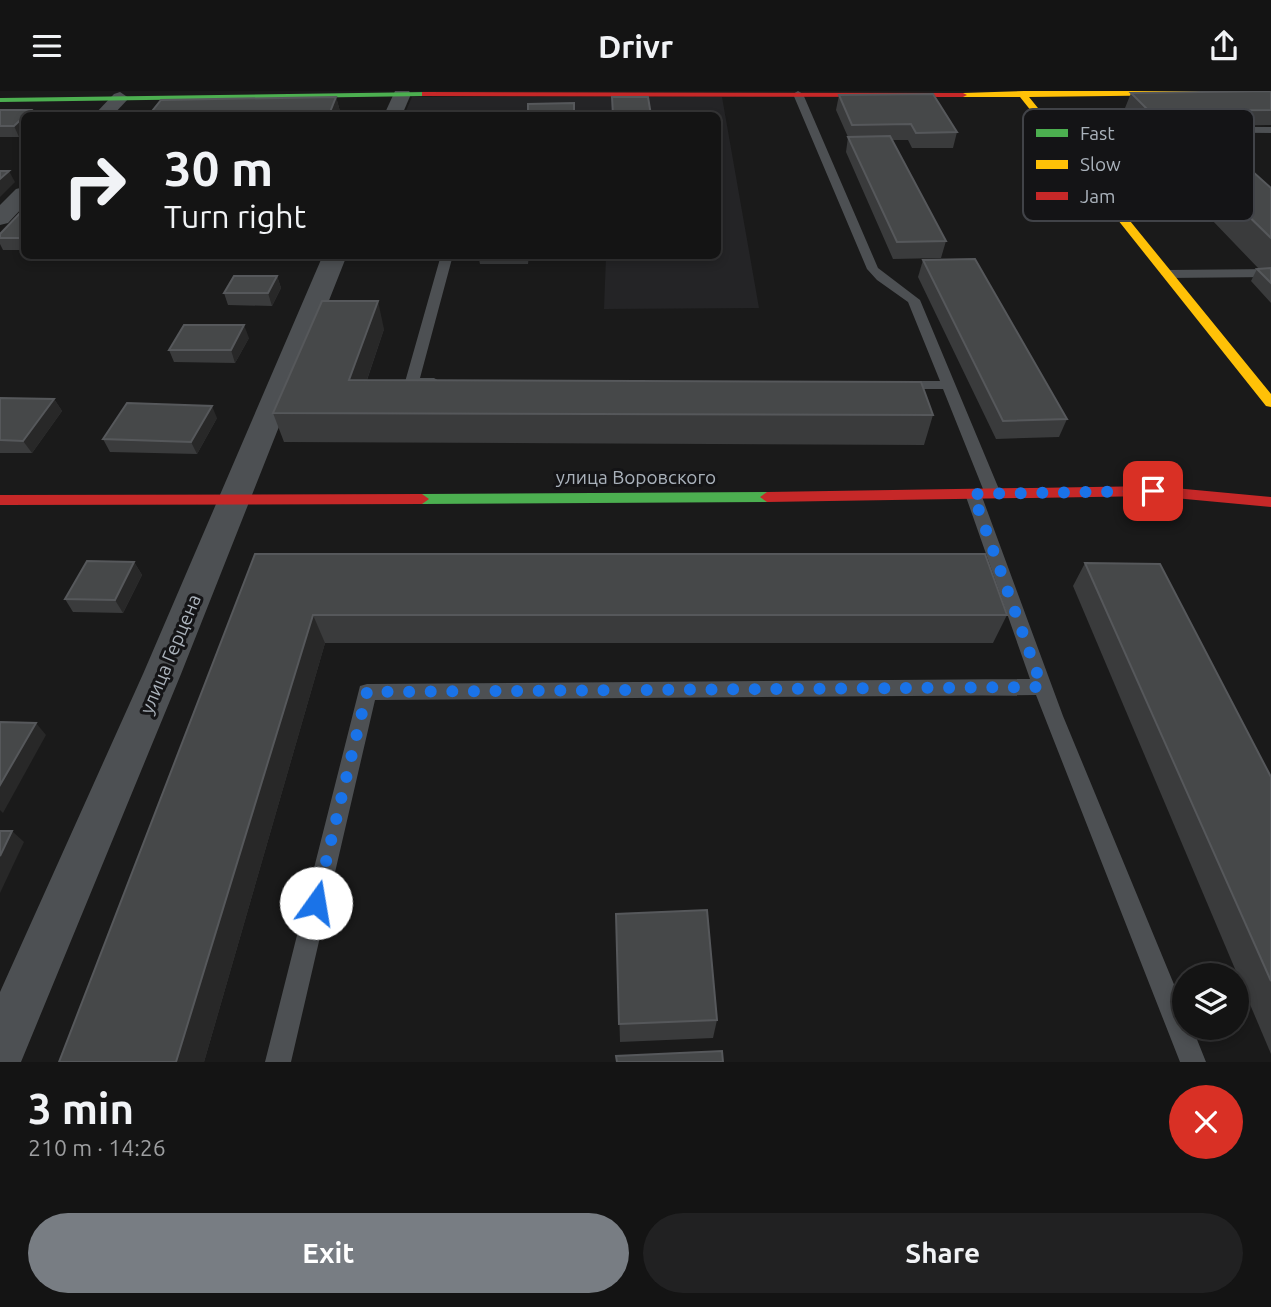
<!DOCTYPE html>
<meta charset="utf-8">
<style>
body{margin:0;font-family:Ubuntu,sans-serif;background:#212122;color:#f1f3f6;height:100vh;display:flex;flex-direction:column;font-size:26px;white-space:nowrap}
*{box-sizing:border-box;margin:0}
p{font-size:23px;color:#9d9ea0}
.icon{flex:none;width:38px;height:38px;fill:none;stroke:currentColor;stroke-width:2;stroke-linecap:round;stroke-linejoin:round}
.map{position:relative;height:971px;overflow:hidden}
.drawer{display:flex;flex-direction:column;background:#141414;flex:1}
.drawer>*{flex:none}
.hud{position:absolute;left:21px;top:21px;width:700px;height:147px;border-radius:10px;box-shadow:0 4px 10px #0003,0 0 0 2px #333334;background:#141414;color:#f1f3f6;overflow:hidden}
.fabs{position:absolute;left:1172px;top:872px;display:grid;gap:14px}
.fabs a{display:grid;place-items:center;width:77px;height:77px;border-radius:50%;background:#141414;box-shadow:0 4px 10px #0003,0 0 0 2px #333334;font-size:35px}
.pin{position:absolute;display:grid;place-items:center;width:60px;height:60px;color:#fff;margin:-30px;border-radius:14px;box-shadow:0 4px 10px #0006}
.me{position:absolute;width:77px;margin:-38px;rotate:13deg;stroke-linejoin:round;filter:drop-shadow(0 0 5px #0008)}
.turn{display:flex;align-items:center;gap:24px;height:147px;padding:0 28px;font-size:32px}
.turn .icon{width:91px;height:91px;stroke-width:2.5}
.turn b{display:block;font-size:49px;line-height:60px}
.round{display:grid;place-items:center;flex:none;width:74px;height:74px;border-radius:37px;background:#212122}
.headline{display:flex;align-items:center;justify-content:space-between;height:119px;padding:0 28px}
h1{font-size:42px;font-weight:700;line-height:52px}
.cta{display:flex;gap:14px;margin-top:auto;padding:14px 28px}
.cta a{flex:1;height:80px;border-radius:42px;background:#787d83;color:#fff;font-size:28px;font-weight:700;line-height:80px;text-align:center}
.cta a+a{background:#212122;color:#f1f3f6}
header{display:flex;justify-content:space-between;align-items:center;height:91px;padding:0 28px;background:#141414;font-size:32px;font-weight:700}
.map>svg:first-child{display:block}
.built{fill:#242426}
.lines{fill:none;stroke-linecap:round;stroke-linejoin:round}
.lane{fill:#4d5053;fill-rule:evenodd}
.street{fill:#4d5053;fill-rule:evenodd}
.fast{fill:#4caf50;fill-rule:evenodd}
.slow{fill:#ffc107;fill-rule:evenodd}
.jam{fill:#c62828;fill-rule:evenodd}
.wall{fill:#3a3b3c}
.shaded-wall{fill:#282828}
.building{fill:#464849;stroke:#56585b;stroke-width:2}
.route{stroke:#1a73e8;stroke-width:12;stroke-dasharray:0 21.6}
.labels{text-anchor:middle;stroke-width:6;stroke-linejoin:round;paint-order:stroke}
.street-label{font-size:19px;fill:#aab2bb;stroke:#141416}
.key{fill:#141416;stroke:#414348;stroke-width:2}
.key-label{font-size:19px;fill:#aab2bb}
</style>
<header><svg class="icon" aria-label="menu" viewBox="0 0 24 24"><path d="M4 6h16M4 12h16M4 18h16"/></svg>Drivr<svg class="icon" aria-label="share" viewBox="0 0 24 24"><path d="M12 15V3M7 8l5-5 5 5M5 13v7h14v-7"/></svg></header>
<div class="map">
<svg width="1271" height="971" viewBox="0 0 1271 971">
<rect width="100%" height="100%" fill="#1a1a1a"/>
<!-- built -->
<polygon class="built" points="412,6 722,6 759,217 604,218 606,165 718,164 718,24 404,24"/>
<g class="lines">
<!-- lane -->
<g class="lane">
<polygon points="798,0 803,3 878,177 920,209 1001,403 999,407 987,407 985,403 943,298 899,298 892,294 899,290 940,290 908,211 877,189 867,178 793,3"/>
<polygon points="1051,35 1271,36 1271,42 1048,40 1046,38"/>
<path d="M441,164H453L420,287H434L441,291C433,298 413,298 405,291Z"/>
<polygon points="1271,178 1271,186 1167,187 1161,183 1167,179"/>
<polygon points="973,398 981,403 1063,625 1185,920 1185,936 1192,936 1206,971 1180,971 1036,604 375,609 291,971 265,971 360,595 367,593 1030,588 965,403"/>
</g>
<!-- street -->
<g class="street">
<polygon points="395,0 409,0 411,3 402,24 384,24"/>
<polygon points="120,1 129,7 113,24 94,24 114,3"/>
<polygon points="24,96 24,115 8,132 0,134 0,114 16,98"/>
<polygon points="323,164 347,164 181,583 21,971 0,971 0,901 143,583"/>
</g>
<!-- fast -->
<g class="fast">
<polygon points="428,1 428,5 425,5 0,11 0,7"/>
<polygon points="767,401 774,406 767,411 422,413 415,408 422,403"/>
</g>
<!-- slow -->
<polygon class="slow" points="1024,0 1271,0 1271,3 1029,6 1271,303 1271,316 1266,315 1020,6 963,6 959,4 963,2"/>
<!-- jam -->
<g class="jam">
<polygon points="425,1 963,2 967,4 963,6 422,5 422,1"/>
<polygon points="1153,395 1271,406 1271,416 1153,405 767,411 760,406 767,401"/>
<polygon points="422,403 429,408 422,413 0,414 0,404"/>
</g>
</g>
<!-- wall -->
<g class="wall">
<polygon points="1271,0 1271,34 1202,35 1271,97 1271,212 1251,190 1257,178 1259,178 1139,53 1146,35 1143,35 1125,17 1131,2"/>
<polygon points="839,4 957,41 953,57 912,57 908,49 892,49 946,150 941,167 893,168 846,61 848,46 836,19"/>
<polygon points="336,6 341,24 149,24"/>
<polygon points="0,19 31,19 34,24 24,24 24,41 19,46 0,46"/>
<polygon points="24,122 24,159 3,159 0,153 0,143"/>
<polygon points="478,164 529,164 528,173 480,173"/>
<polygon points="923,169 1067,328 1059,346 996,348 918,186"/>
<polygon points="277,185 281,197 272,215 228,214 224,202"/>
<polygon points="384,238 367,289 933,324 924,354 284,351 273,322"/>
<polygon points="249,247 235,272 174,271 169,259"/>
<polygon points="0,307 54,308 62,320 32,362 0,362"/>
<polygon points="217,327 197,363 110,361 103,348"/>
<polygon points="255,463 1007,524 993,552 325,552 204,971 59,971"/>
<polygon points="134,471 142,484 123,522 73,521 65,508"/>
<polygon points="1085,472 1271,686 1271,963 1073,495"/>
<polygon points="616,823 717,929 713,947 620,951"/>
</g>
<!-- shaded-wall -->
<g class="shaded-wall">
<polygon points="336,6 341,24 330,24 330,21"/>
<polygon points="31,19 34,24 25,24"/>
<polygon points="24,25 24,41 19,46 14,35"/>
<polygon points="9,80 15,91 0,106 0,88"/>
<polygon points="277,185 281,197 272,215 268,202"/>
<polygon points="378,210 384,238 357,318 349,289"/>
<polygon points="244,234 249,247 235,272 231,259"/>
<polygon points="54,308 62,320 32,362 23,350"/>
<polygon points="212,315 217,327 197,363 191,351"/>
<polygon points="134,471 142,484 123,522 115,509"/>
<polygon points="313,524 325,552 204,971 176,971"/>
<polygon points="36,632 46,644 3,722 0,719 0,694"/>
<polygon points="12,740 24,751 0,802 0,765"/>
</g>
<!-- building -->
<g class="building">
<polygon points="1271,0 1271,19 1149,20 1131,2"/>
<polygon points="933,3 957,41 916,42 911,33 852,34 839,4"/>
<polygon points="336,6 330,21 149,24 161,9"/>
<polygon points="612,6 648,6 651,24 605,24 613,24"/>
<polygon points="574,12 574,24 528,24 528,13"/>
<polygon points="0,19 31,19 14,35 0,35"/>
<polygon points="55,21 82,21 79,24 52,24"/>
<polygon points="1149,28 1194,28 1271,97 1271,147"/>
<polygon points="890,45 946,150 897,151 848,46"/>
<polygon points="0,80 9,80 0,88"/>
<polygon points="20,122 24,122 24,147 0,147 0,143"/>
<polygon points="975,168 1067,328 1003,330 923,169"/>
<polygon points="1271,177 1271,192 1257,178"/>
<polygon points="234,185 277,185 268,202 224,202"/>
<polygon points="322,210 378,210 349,289 921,291 933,324 273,322"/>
<polygon points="184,234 244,234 231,259 169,259"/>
<polygon points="0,307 54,308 23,350 0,349"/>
<polygon points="127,312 212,315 191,351 103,348"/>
<polygon points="255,463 985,463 1007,524 313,524 176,971 59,971"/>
<polygon points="87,470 134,471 115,509 65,508"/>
<polygon points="1085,472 1160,473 1271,686 1271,890"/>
<polygon points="0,631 36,632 0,694"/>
<polygon points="0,740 12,740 0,765"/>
<polygon points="707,819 717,929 619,933 616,823"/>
<polygon points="722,960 723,971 617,971 616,965"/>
</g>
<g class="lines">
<!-- route -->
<polyline class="route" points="316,812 367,601 1042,596 973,403 1153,400"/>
</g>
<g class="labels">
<!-- street labels -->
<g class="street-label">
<text x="636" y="393">улица Воровского</text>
<text transform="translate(170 563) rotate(-67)" y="7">улица Герцена</text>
</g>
</g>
<!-- legend -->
<rect x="1023" y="18" width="231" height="112" rx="10" class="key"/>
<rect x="1036" y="38" width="32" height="8" fill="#4caf50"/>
<rect x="1036" y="69" width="32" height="9" fill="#ffc107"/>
<rect x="1036" y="101" width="32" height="8" fill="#c62828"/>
<g class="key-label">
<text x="1080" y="49">Fast</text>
<text x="1080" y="80">Slow</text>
<text x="1080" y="112">Jam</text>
</g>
</svg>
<div class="fabs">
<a><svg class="icon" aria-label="layers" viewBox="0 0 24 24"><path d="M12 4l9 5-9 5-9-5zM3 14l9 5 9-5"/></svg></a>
</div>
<div class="pin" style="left:1153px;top:400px;background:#d93025"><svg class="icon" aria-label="arrive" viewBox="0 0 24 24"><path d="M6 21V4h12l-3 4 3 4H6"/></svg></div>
<svg class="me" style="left:316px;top:812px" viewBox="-20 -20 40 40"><circle r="19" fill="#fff"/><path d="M0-13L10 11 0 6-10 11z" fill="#1a73e8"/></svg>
<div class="hud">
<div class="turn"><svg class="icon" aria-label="right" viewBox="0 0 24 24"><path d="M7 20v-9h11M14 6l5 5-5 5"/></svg><div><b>30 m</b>Turn right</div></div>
</div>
</div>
<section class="drawer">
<div class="headline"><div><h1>3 min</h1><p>210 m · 14:26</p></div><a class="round" style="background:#d93025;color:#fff"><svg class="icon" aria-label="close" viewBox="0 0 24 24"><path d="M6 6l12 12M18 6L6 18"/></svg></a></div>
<div class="cta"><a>Exit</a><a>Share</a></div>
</section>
